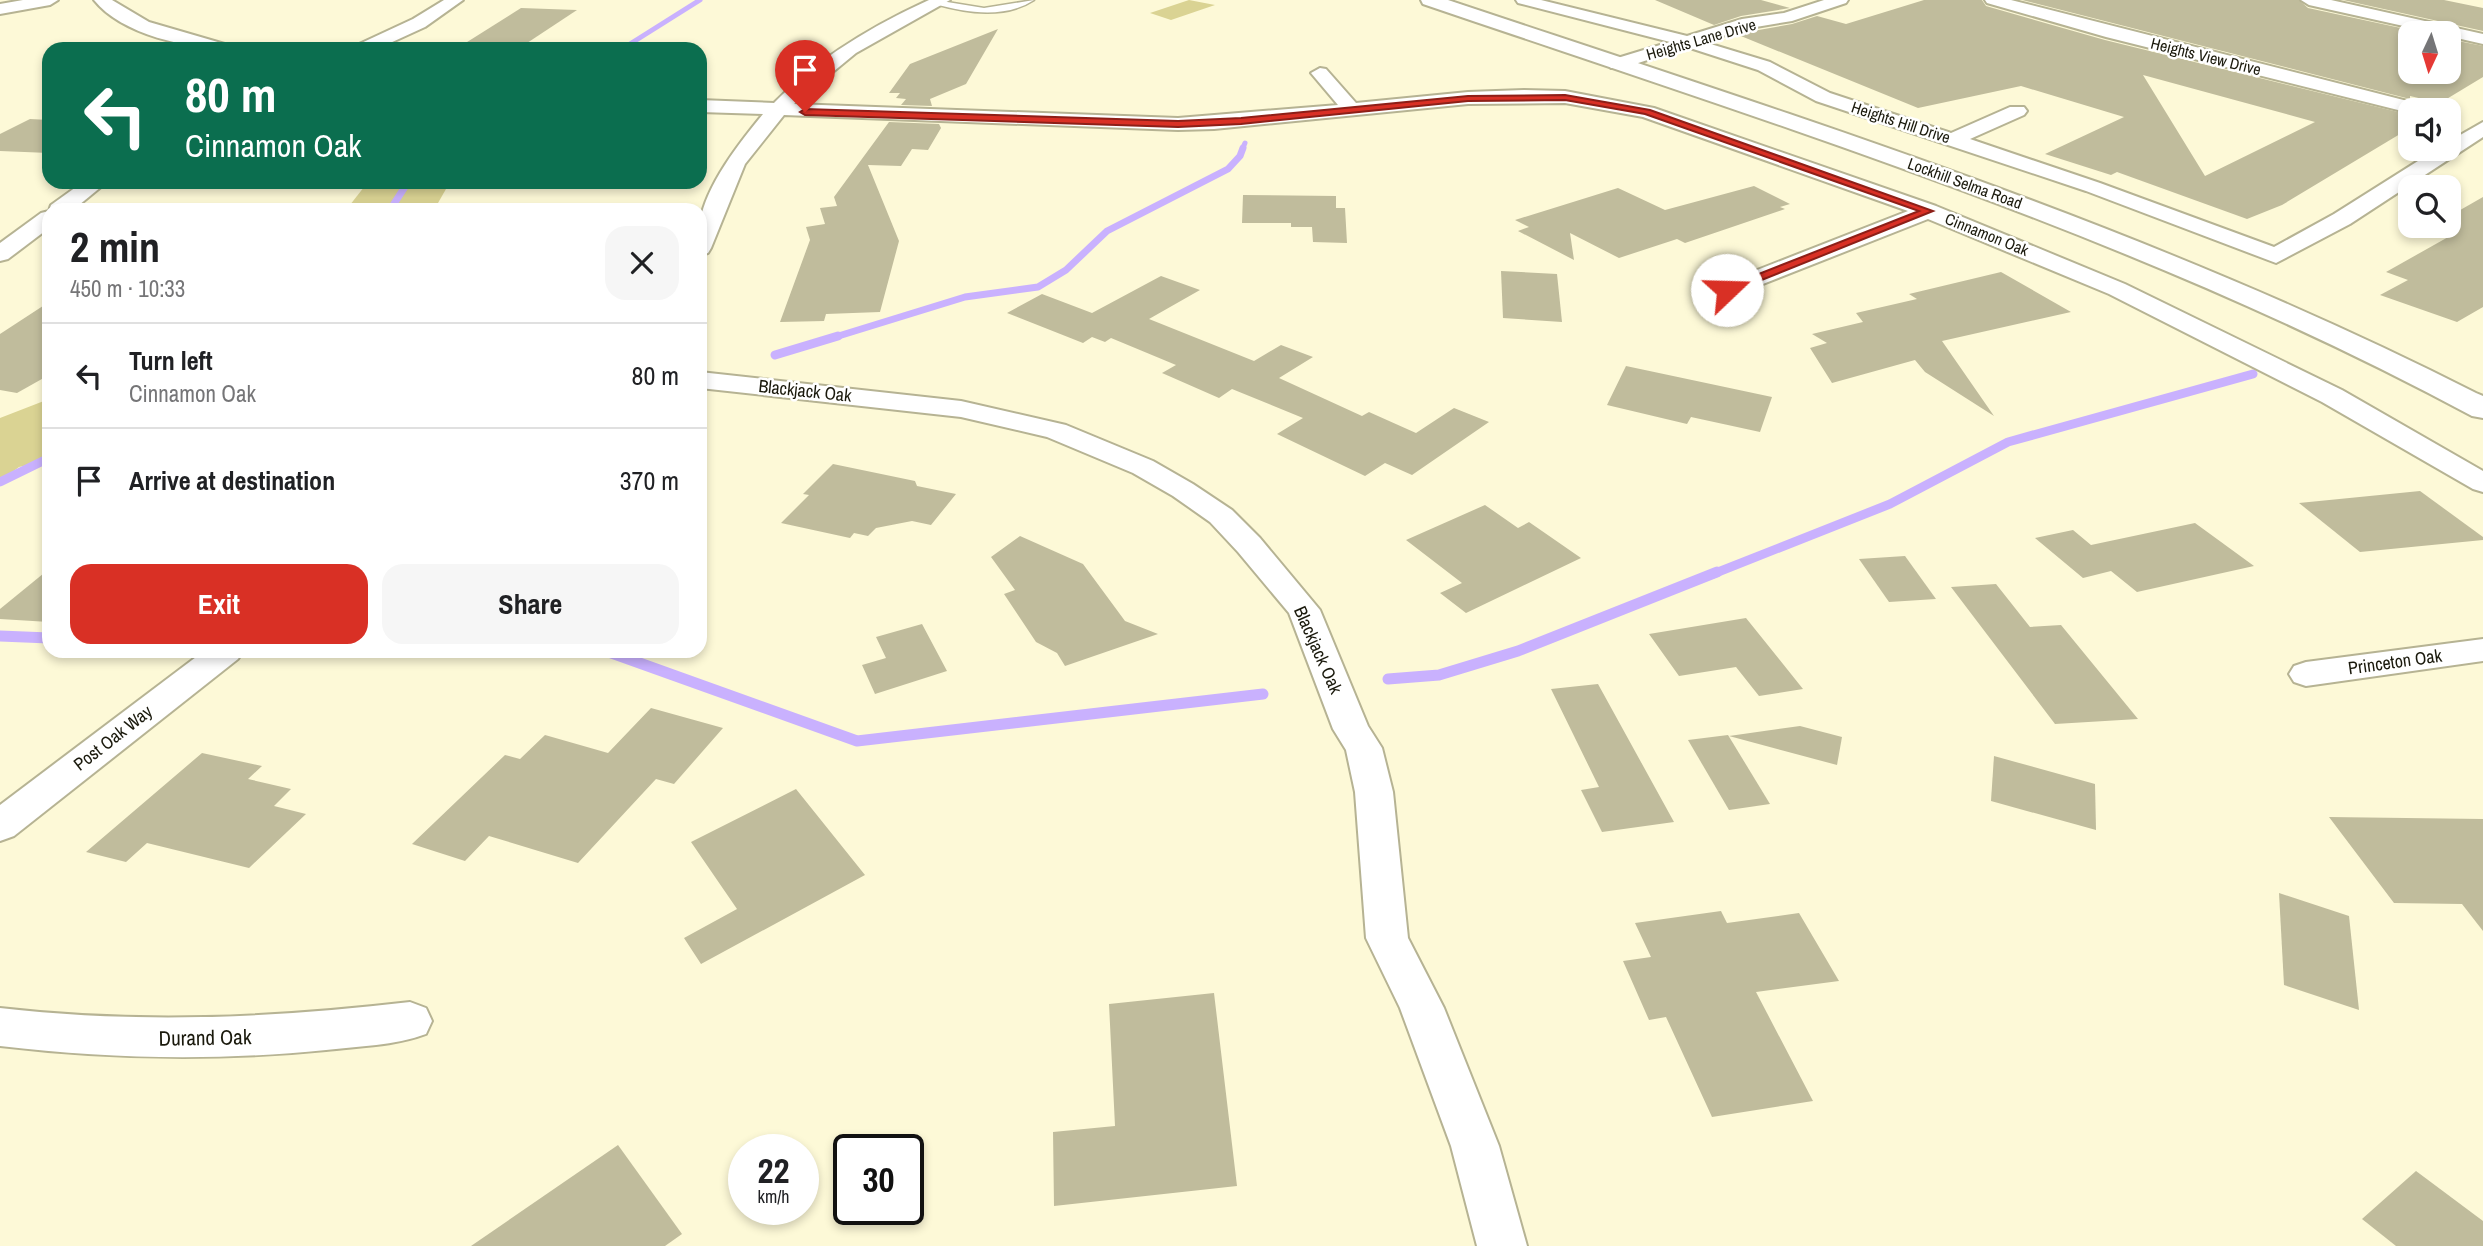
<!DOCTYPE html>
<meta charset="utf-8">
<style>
body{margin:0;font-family:"Archivo Narrow",sans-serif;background:#f6f6f6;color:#202124;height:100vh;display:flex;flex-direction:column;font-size:26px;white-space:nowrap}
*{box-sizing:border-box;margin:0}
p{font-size:23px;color:#757577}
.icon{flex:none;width:38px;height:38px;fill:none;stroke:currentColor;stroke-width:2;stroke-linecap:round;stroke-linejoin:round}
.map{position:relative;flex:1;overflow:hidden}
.drawer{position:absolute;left:42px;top:203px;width:665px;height:455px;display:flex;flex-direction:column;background:#fff;border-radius:21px;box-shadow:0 4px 10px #0003}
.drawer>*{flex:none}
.hud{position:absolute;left:42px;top:42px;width:665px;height:147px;border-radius:21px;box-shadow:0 4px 10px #0003;background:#0b6e4f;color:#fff;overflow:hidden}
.needle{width:46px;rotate:184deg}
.fabs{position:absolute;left:2398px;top:21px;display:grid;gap:14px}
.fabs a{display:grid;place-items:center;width:63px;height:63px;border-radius:14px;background:#fff;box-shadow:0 4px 10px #0003;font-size:35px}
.speed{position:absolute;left:728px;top:1134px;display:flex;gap:14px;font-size:35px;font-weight:700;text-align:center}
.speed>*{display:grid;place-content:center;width:91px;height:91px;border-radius:50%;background:#fff;box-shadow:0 4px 10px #0003;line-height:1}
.speed small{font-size:18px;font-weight:400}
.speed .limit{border:4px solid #111;border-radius:10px;background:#fff;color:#111}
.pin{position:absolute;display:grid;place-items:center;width:60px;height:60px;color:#fff;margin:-72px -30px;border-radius:50% 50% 50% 0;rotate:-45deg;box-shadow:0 0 7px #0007}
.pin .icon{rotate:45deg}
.me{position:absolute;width:77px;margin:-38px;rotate:69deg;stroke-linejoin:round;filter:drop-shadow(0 0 5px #0008)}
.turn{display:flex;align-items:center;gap:24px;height:147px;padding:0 28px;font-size:32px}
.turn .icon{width:91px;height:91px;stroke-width:2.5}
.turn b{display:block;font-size:49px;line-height:60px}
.round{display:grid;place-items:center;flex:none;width:74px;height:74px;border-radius:21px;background:#f6f6f6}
.head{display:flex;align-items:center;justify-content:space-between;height:119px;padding:0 28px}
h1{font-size:42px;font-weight:700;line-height:52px}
.cta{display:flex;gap:14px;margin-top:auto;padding:14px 28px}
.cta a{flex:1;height:80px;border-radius:21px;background:#d93025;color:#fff;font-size:28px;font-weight:700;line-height:80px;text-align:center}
.cta a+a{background:#f6f6f6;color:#202124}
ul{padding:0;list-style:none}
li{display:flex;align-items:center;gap:21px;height:105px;padding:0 28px;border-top:2px solid #e0e0e0}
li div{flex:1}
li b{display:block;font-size:26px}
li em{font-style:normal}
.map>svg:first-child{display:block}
.green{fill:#dad393}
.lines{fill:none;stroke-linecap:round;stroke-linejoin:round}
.stream-far3{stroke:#c9b1fe;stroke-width:5}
.stream-far2{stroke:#c9b1fe;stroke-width:7}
.stream-far1{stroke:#c9b1fe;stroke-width:9}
.stream{stroke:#c9b1fe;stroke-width:11}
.building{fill:#c0bc9c;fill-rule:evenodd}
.service-casing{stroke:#b6b393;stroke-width:3}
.minor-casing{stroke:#b6b393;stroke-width:4}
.secondary-casing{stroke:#b6b393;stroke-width:4}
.service{fill:#fff;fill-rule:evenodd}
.minor{fill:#fff;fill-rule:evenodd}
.secondary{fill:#fff;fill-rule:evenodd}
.route{fill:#d93025;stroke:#8d1f18;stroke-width:2}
.labels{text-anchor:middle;stroke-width:5;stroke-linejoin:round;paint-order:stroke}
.far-street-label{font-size:16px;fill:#1a190c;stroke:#fff}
.street-label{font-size:18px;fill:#1a190c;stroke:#fff}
.near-street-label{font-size:21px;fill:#1a190c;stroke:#fff}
</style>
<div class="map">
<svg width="2483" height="1246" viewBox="0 0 2483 1246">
<rect width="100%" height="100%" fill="#fdf9d7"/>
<!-- green -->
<g class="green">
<polygon points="1189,0 1215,5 1171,20 1150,13"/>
<polygon points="368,182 450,182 434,210 346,210"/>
<polygon points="49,399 49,460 19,467 0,481 0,418"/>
</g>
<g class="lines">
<!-- stream-far3 -->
<g class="stream-far3">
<polyline points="622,49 700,0"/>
<polyline points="1242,150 1245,143"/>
</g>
<!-- stream-far2 -->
<g class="stream-far2">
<polyline points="390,210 408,182"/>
<polyline points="832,338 965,297 1038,287 1066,270 1107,231 1228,169 1240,156 1243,148"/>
</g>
<!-- stream-far1 -->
<g class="stream-far1">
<polyline points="775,355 838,336"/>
<polyline points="0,482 49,458"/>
<polyline points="1713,574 1890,504 2008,442 2253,374"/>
</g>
<!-- stream -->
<g class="stream">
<polyline points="0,636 49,638"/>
<polyline points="606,651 857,741 1263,694"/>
<polyline points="1388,679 1439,675 1518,651 1717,572"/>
</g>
</g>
<!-- building -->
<g class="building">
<polygon points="1655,0 1761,0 1790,8 1741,16 1714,25"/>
<path d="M1924,0H1982L1986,6L2105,40L2410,115V128L2282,205L2247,219L2117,172L2111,175L2045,154L2124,117L2021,86L1918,108L1736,34L1792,24L1817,16L1846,24ZM2143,75L2315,122L2205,176Z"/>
<polygon points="2022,0 2299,0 2308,8 2424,33 2410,33 2410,72 2448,72 2448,39 2483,46 2483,77 2440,103 2410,96 2410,99"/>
<polygon points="2343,0 2444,0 2483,8 2483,31"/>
<polygon points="521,8 577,10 518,49 456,49"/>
<polygon points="998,29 966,84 930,99 932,106 901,105 906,99 896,98 900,93 889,93 910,64"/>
<polygon points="30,119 49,120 49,153 0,151 0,134"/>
<polygon points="889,122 939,124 941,128 928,150 912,149 901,166 868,165 899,241 880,312 826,314 824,321 780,322 810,240 806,227 825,224 820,208 837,206 834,197"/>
<polygon points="1754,186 1790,204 1780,207 1785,209 1685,243 1677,239 1619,258 1570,233 1574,260 1518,231 1529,227 1515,220 1618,188 1665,210"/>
<polygon points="1243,195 1336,196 1336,208 1345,208 1347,243 1313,242 1312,227 1291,227 1291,223 1242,223"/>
<polygon points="2483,197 2483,307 2457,322 2380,295 2408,280 2386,272 2450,236 2427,229 2434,226 2448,226 2448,217"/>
<polygon points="1501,271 1557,274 1562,322 1503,318"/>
<polygon points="2001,272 2071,312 1942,341 1994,416 1925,372 1915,360 1832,383 1810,348 1827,343 1812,334 1863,322 1856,313 1917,299 1909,294"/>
<polygon points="1161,276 1200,290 1149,319 1254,361 1281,345 1313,357 1279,378 1362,416 1369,412 1416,433 1454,408 1489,422 1412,475 1385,463 1365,476 1277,434 1303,418 1232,389 1219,398 1162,373 1176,365 1111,338 1105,342 1092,337 1083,343 1007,313 1042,294 1092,313"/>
<polygon points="49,302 49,375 17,393 0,390 0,334"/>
<polygon points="1626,366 1772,397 1760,432 1691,417 1687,424 1607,405"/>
<polygon points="833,464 915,481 917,486 956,494 931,525 912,521 876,528 868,536 854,533 850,538 781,523 809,495 803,494"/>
<polygon points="2420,491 2483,537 2483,540 2360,552 2299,503"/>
<polygon points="1485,505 1518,528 1529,522 1581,558 1466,613 1440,593 1462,583 1406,540"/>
<polygon points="2195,523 2254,566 2137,592 2111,571 2083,578 2035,538 2073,530 2091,545"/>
<polygon points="1020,536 1083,564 1125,621 1158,634 1065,666 1057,653 1036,642 1004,594 1015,590 991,557"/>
<polygon points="1905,556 1936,599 1889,602 1859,559"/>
<polygon points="49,569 49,622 0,619 0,609"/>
<polygon points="1996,584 2030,627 2061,625 2138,719 2055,724 1951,587"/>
<polygon points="1746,618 1803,689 1759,696 1736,667 1679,676 1649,634"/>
<polygon points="922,624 947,671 875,694 862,665 886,658 876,637"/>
<polygon points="1598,684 1674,822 1602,832 1581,790 1599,787 1551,689"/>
<polygon points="651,708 723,728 674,784 656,779 578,863 489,836 465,861 412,844 505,755 520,759 545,735 608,753"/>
<polygon points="1800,726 1842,737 1837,765 1729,736"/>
<polygon points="1728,735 1770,804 1729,810 1688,740"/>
<polygon points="202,753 262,766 248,779 291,789 274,806 306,814 249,868 147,843 126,862 86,852"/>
<polygon points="1994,756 2095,784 2096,830 1991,801"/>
<polygon points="796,789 865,875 701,964 684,938 737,909 691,842"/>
<polygon points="2329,817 2483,819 2483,931 2462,904 2394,903"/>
<polygon points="2279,893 2349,916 2359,1010 2284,985"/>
<polygon points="1721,911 1727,923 1799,913 1839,981 1756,992 1813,1101 1712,1117 1666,1017 1649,1020 1623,961 1651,957 1635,923"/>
<polygon points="1214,993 1237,1186 1054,1206 1053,1132 1115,1126 1109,1004"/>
<polygon points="618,1145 682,1234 665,1246 471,1246"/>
<polygon points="2416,1171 2483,1221 2483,1246 2396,1246 2362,1219"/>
</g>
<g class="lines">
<!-- service casing -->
<g class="service-casing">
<path id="service" d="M935,0L984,8L1034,0C1005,19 967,13 935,4Z"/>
</g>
<!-- minor casing -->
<g class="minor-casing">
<g id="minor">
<polygon points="23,0 58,0 50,5 0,14 0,4"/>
<path d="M94,0H112L149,22L228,45L231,49C189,49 122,35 94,0Z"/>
<polygon points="444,0 463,0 425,27 377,49 354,49 357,45 413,19"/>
<path d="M929,0H950L856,53L794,104L1178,118L1338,105L1311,73L1320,68L1326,69L1356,103L1468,92L1524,90L1565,91L1654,108L1936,206L2125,284L2342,390L2483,471V492L2473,489L2322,402L2109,294L1928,219L1735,295L1727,297L1719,295L1715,290L1719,285L1908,211L1643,117L1565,103L1468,104L1214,129L1178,130L784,115L745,164L711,248L708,253L700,255C700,244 698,232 700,222C706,185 740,142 763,114L700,112V100L774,103C818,58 872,26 929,0Z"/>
<polygon points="1516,0 1541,0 1687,36 1742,19 1784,13 1824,0 1848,0 1846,3 1792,21 1744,29 1704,42 1770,62 1830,93 1951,133 2010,107 2024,107 2027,111 2024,115 1970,139 2100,183 2274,247 2334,214 2437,149 2448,149 2448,142 2483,122 2483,137 2350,224 2276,263 2086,191 1816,101 1758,70 1687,47 1623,68 1611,68 1608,64 1611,60 1670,42 1518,3"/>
<polygon points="1985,0 2011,0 2427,106 2430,110 2410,110 2410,113 2106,37 1987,3"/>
<polygon points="2301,0 2331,0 2483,34 2483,44 2448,36 2448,33 2435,33 2309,5"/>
<polygon points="83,182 107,182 73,210 49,211 51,205"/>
<polygon points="49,211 49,228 8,259 0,261 0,243 41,213"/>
<polygon points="700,372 961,401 1066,425 1153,461 1193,484 1232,510 1260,538 1320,610 1368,726 1382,748 1393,792 1408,938 1444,1008 1499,1146 1527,1246 1477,1246 1451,1146 1400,1008 1366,938 1355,792 1346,750 1333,729 1289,613 1238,552 1210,522 1173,496 1133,473 1047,437 961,417 700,388"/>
<polygon points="2483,639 2483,661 2306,686 2294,682 2289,674 2294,666 2306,662"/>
<polygon points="204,651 243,651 238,659 14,836 0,841 0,805"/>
<path d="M410,1002L426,1008L432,1021L426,1034C394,1046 359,1046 326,1050C216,1061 109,1059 0,1046V1008C138,1024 272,1018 410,1002Z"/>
</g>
</g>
<!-- secondary casing -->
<g class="secondary-casing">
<path id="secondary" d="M1421,0H1448C1796,116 2148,226 2476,393L2483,396V418L2472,416C2140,237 1778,125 1423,4Z"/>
</g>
<!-- service -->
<use href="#service" class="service"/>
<!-- minor -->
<use href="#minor" class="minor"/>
<!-- secondary -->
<use href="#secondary" class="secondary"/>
</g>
<!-- route -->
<polygon class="route" points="1565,95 1650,110 1933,211 1727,294 1721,290 1723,288 1919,211 1645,114 1565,100 1468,101 1241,124 1178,127 805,115 800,112 805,109 1178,121 1241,118 1468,96"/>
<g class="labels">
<!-- far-street labels -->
<g class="far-street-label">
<text transform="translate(1701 39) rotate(-16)" y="6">Heights Lane Drive</text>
<text transform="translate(2206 56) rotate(14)" y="6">Heights View Drive</text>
<text transform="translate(1901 122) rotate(18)" y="6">Heights Hill Drive</text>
<text transform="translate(1965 183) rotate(20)" y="6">Lockhill Selma Road</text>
<text transform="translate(1987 234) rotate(22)" y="6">Cinnamon Oak</text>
</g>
<!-- street labels -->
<g class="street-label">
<text transform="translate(805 391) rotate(6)" y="6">Blackjack Oak</text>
<text transform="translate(1318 650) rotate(66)" y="6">Blackjack Oak</text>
<text transform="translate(2395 662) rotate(-8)" y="6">Princeton Oak</text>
<text transform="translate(113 738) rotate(-38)" y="6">Post Oak Way</text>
</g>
<!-- near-street labels -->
<g class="near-street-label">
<text transform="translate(205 1038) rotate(-1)" y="7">Durand Oak</text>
</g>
</g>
</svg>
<div class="fabs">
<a><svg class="needle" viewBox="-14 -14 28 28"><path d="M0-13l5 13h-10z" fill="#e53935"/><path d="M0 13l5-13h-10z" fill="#757577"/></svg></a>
<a><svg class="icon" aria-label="sound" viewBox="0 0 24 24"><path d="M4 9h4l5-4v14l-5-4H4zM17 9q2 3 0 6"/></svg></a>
<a><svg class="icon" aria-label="search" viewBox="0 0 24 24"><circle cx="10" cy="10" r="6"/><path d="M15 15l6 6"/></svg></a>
</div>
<div class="speed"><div>22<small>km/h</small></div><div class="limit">30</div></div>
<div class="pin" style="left:805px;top:112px;background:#d93025"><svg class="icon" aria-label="arrive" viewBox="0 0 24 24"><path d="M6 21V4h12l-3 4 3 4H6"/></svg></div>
<svg class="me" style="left:1727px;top:290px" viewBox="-20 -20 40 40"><circle r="19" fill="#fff"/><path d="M0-13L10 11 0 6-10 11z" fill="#d93025"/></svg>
<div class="hud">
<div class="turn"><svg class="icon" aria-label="left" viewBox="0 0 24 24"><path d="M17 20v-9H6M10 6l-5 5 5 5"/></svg><div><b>80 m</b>Cinnamon Oak</div></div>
</div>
<section class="drawer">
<div class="head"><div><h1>2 min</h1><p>450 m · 10:33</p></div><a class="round"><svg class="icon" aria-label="close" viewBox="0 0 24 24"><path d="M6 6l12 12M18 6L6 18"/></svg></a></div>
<ul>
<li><svg class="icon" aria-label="left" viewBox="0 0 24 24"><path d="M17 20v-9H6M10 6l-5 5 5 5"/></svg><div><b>Turn left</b><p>Cinnamon Oak</p></div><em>80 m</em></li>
<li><svg class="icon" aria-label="arrive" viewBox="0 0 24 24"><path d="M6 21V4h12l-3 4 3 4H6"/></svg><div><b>Arrive at destination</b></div><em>370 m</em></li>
</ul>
<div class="cta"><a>Exit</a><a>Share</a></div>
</section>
</div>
